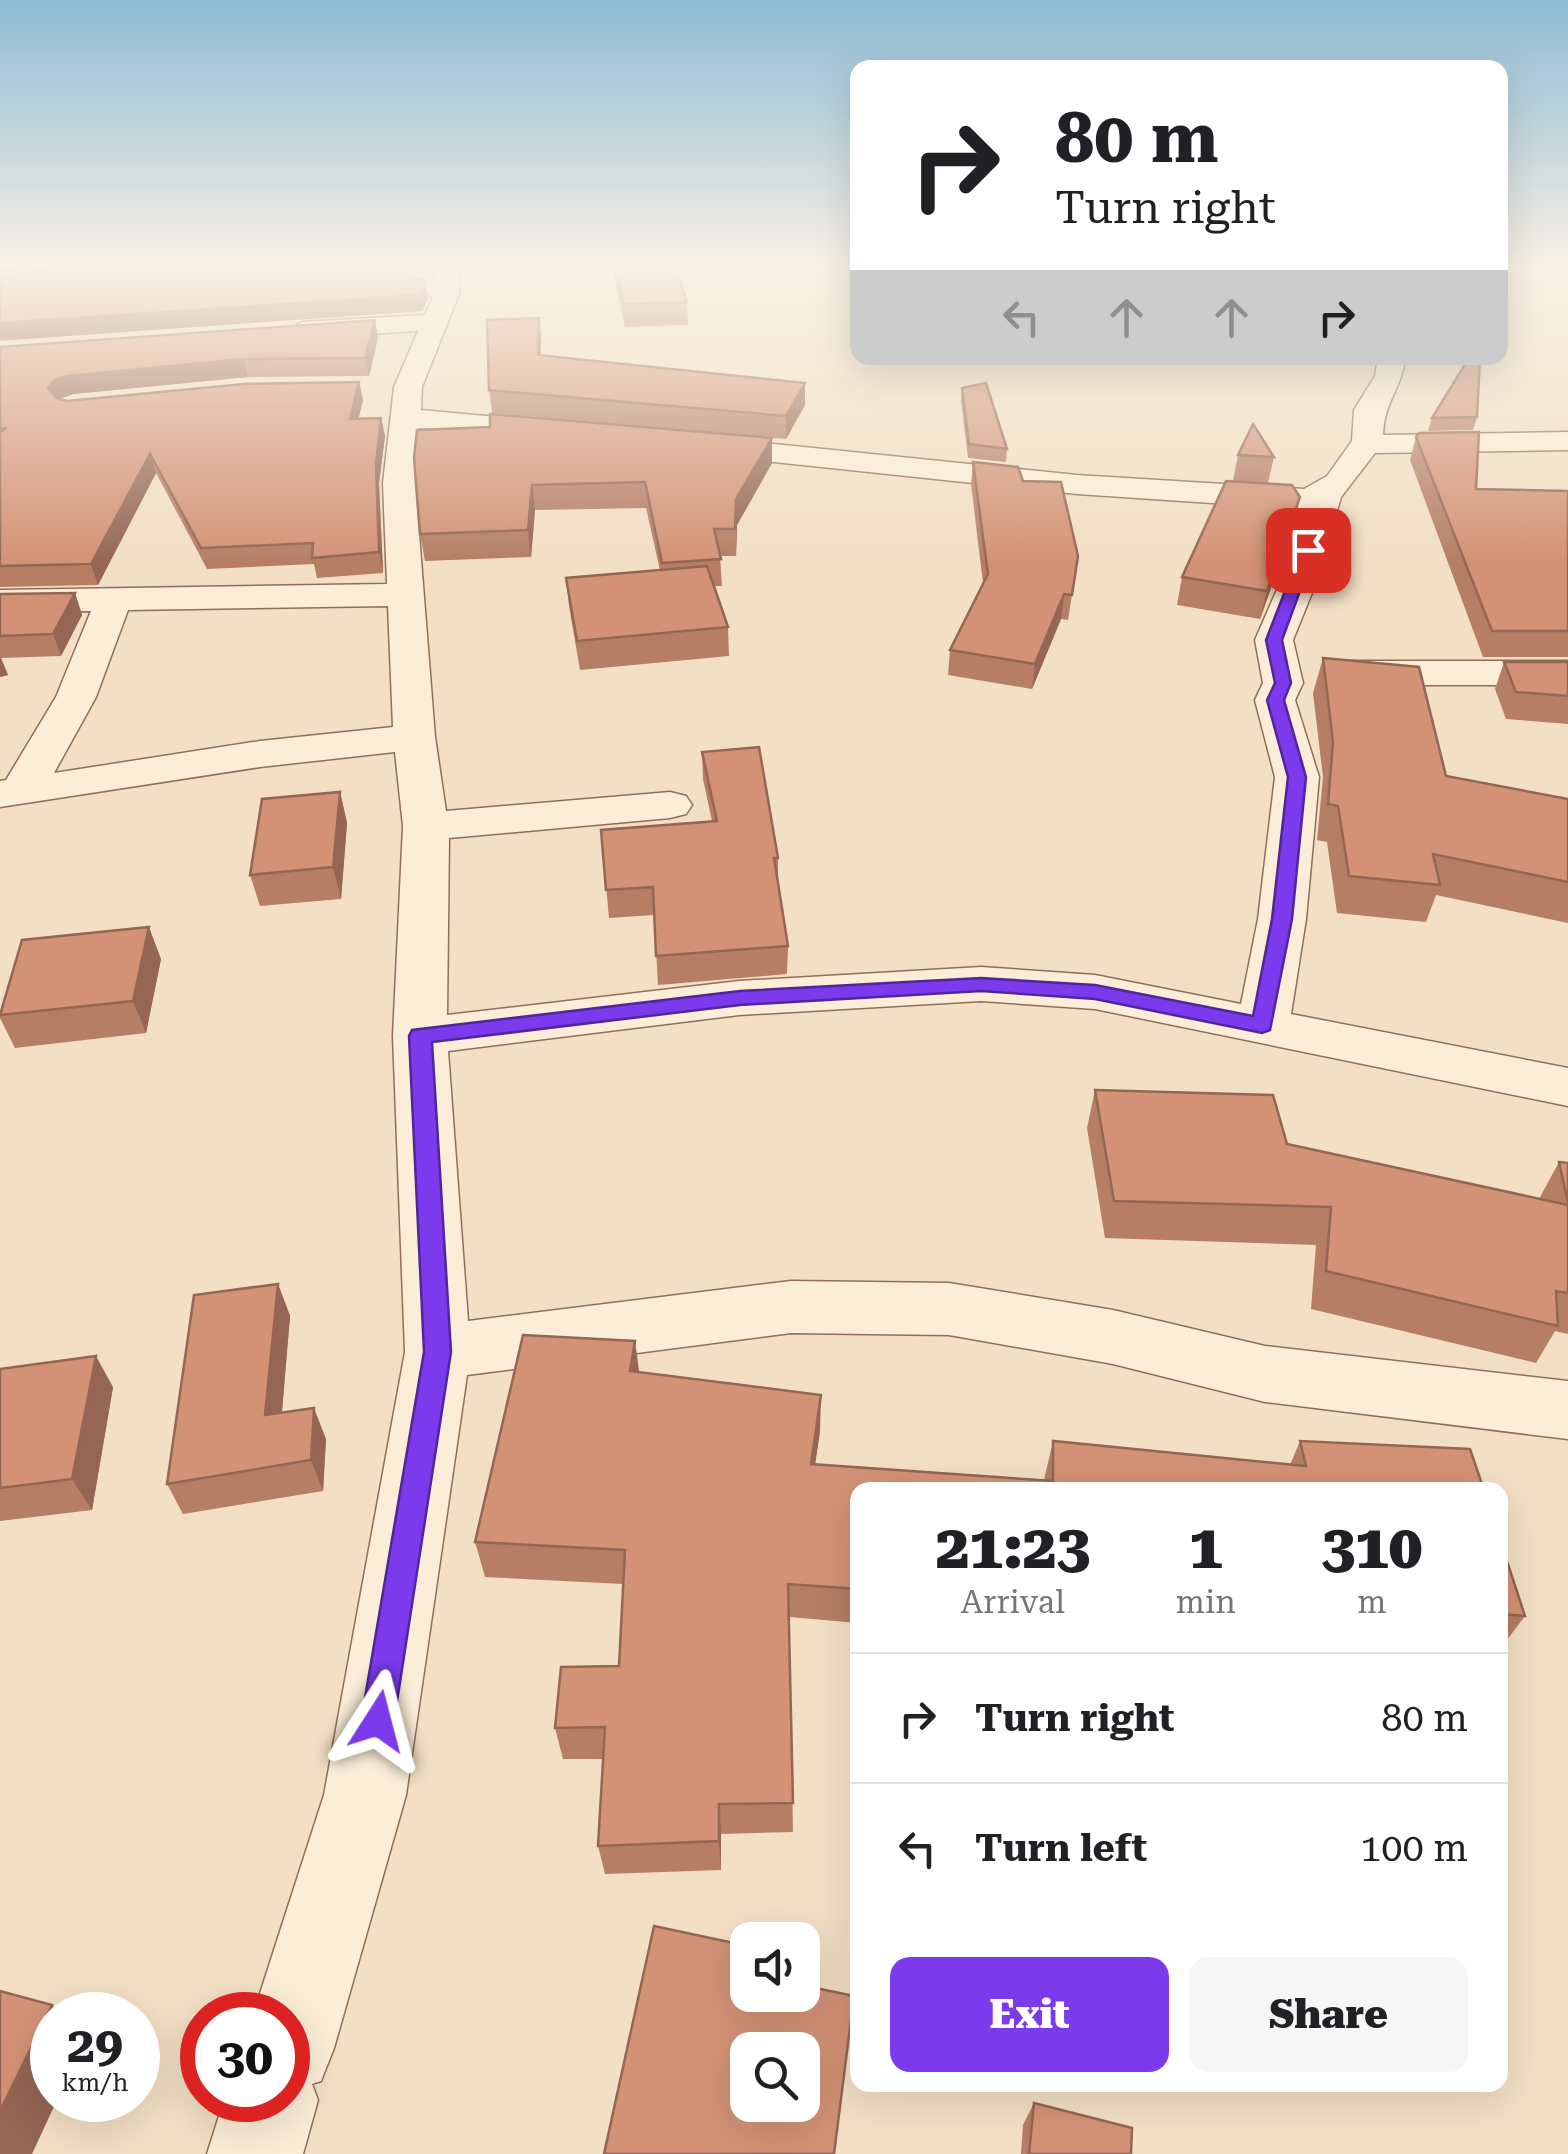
<!DOCTYPE html>
<style>
body{margin:0;font-family:"Roboto Serif",serif;background:#f6f6f6;color:#202124;height:100vh;display:flex;flex-direction:column;font-size:38px;white-space:nowrap}
*{box-sizing:border-box;margin:0}
p{font-size:32px;color:#757577}
.icon{flex:none;width:55px;height:55px;fill:none;stroke:currentColor;stroke-width:2;stroke-linecap:round;stroke-linejoin:round}
.map{position:relative;flex:1;overflow:hidden}
.sheet{position:absolute;left:850px;top:1482px;width:658px;height:610px;display:flex;flex-direction:column;background:#fff;border-radius:20px;box-shadow:0 10px 40px #0002}
.sheet>*{flex:none}
.top-card{position:absolute;left:850px;top:60px;width:658px;height:305px;border-radius:20px;box-shadow:0 10px 40px #0002;background:#fff;color:#202124;overflow:hidden}
.tools{position:absolute;left:730px;top:1922px;display:grid;gap:20px}
.tools a{display:grid;place-items:center;width:90px;height:90px;border-radius:20px;background:#fff;box-shadow:0 10px 40px #0002;font-size:50px}
.speed{position:absolute;left:30px;top:1992px;display:flex;gap:20px;font-size:50px;font-weight:700;text-align:center}
.speed>*{display:grid;place-content:center;width:130px;height:130px;border-radius:50%;background:#fff;box-shadow:0 10px 40px #0002;line-height:1}
.speed small{font-size:25px;font-weight:400}
.speed .limit{border:15px solid #d22;background:#fff;color:#111}
.pin{position:absolute;display:grid;place-items:center;width:85px;height:85px;color:#fff;margin:-42px;border-radius:20px;box-shadow:0 5px 15px #0006}
.me{position:absolute;width:110px;margin:-55px;rotate:9deg;stroke-linejoin:round;filter:drop-shadow(0 0 8px #0008)}
.turn{display:flex;align-items:center;gap:35px;height:210px;padding:0 40px;font-size:45px}
.turn .icon{width:130px;height:130px;stroke-width:2.5}
.turn b{display:block;font-size:70px;line-height:85px}
.lanes{display:flex;align-items:center;height:95px;padding:0 40px;background:#0003;justify-content:center;gap:50px;direction:ltr}
.lanes .off{opacity:.35}
.eta{display:flex;justify-content:space-evenly;align-items:center;height:170px;text-align:center}
.eta b{font-size:60px;font-weight:800;line-height:70px}
.cta{display:flex;gap:20px;margin-top:auto;padding:20px 40px}
.cta a{flex:1;height:115px;border-radius:20px;background:#7c3aed;color:#fff;font-size:40px;font-weight:800;line-height:115px;text-align:center}
.cta a+a{background:#f6f6f6;color:#202124}
ul{padding:0;list-style:none}
li{display:flex;align-items:center;gap:30px;height:130px;padding:0 40px;border-top:2px solid #e0e0e0}
li div{flex:1}
li b{display:block;font-size:38px}
li em{font-style:normal}
.map>svg:first-child{display:block}
.lines{fill:none;stroke-linecap:round;stroke-linejoin:round}
.minor-casing{stroke:#8f6f58;stroke-width:3}
.minor{fill:#fcedd8;fill-rule:evenodd}
.wall{fill:#b57e65}
.shaded-wall{fill:#946653}
.building{fill:#d39276;stroke:#946653;stroke-width:2.5;fill-rule:evenodd}
.route{fill:#7c3aed;stroke:#51269a;stroke-width:2.5}
</style>
<div class="map">
<svg width="1568" height="2154" viewBox="0 0 1568 2154">
<rect width="100%" height="100%" fill="#f2dfc4"/>
<g class="lines">
<!-- minor casing -->
<g class="minor-casing">
<g id="minor">
<path d="M379,263H406L435,279L436,263H460L459,294L422,387L421,410L562,423L573,426L577,432L573,438L562,441L419,428L415,483L435,737L446,811L670,792L686,796L692,805L686,814L670,818L449,838L447,1015L739,981L981,967L1095,975L1241,1004L1258,919L1275,777L1255,700L1263,683L1255,640L1282,578L1304,509L1077,494L697,454L686,452L682,445L686,438L697,436L1077,475L1304,489L1327,476L1352,441L1354,410L1375,376L1378,358H1405C1402,389 1384,401 1383,435L1568,432V450L1375,453L1341,497L1318,578L1293,640L1303,683L1295,700L1319,777L1306,919L1291,1014L1568,1068V1106L1095,1009L981,1001L739,1015L448,1051L468,1321L791,1281L949,1283L1113,1310L1265,1346L1568,1381V1439L1265,1402L1113,1364L949,1335L791,1333L467,1375L406,1795L334,2048L321,2081L312,2084L318,2100L303,2154H207L224,2100H288V2015H253L324,1795L405,1352L393,1036L403,826L395,752L260,767L0,807V781L6,780L56,697L91,611L0,612V590L387,584L383,483L394,387L418,331L302,338L289,330L302,322L425,315L433,297L401,282ZM388,606L393,727L260,741L54,773L96,697L128,610Z"/>
<polygon points="1345,661 1568,661 1568,685 1345,685 1331,681 1325,673 1331,665"/>
</g>
</g>
<!-- minor -->
<use href="#minor" class="minor"/>
</g>
<!-- wall -->
<g class="wall">
<polygon points="413,263 433,263 432,273"/>
<polygon points="611,263 674,263 687,302 688,325 625,327"/>
<polygon points="375,320 378,338 369,376 248,377 73,394 60,399 67,401 363,400 358,419 381,418 385,436 379,483 383,573 317,578 314,564 207,569 156,473 98,585 0,587 0,347"/>
<polygon points="541,339 541,355 805,383 805,405 786,439 492,413 489,390"/>
<polygon points="962,388 1007,449 1006,462 968,458 961,401"/>
<polygon points="1477,417 1473,430 1428,431 1432,418"/>
<polygon points="1416,437 1476,489 1568,491 1568,657 1483,657 1410,460"/>
<polygon points="1238,455 1274,457 1268,483 1233,481"/>
<polygon points="414,458 772,463 737,525 736,556 720,556 722,586 714,586 728,627 729,656 580,670 569,606 566,578 660,570 646,508 535,510 531,557 425,561 420,534"/>
<polygon points="973,462 1023,481 1078,556 1068,620 1061,619 1032,689 948,675 950,650 983,583 971,484"/>
<polygon points="1294,524 1260,619 1177,605 1182,577"/>
<polygon points="75,593 82,615 61,656 1,658 8,675 0,677 0,594"/>
<polygon points="1323,658 1446,776 1568,799 1568,923 1436,895 1426,922 1337,913 1327,842 1317,840 1323,777 1313,693"/>
<polygon points="1504,662 1568,662 1568,724 1506,719 1495,689"/>
<polygon points="702,752 778,858 778,886 788,946 787,974 658,985 654,915 609,918 601,830 712,821 703,779"/>
<polygon points="340,792 347,823 341,899 260,906 250,875"/>
<polygon points="161,959 146,1033 15,1048 0,1018 0,1012"/>
<polygon points="1095,1090 1287,1144 1539,1199 1559,1162 1568,1163 1568,1334 1555,1331 1536,1363 1311,1309 1316,1245 1105,1238 1087,1128"/>
<polygon points="278,1284 290,1316 282,1412 326,1439 323,1491 183,1514 167,1484"/>
<polygon points="0,1369 113,1387 92,1510 0,1521"/>
<polygon points="639,1372 820,1431 815,1464 1044,1480 1053,1441 1290,1465 1300,1441 1484,1490 858,1490 858,1623 789,1617 793,1832 721,1834 721,1870 605,1874 598,1846 603,1759 563,1759 555,1728 619,1666 623,1584 485,1577 475,1542"/>
<polygon points="1500,1540 1525,1616 1500,1649"/>
<polygon points="1034,2103 1131,2154 1021,2154 1023,2125"/>
</g>
<!-- shaded-wall -->
<g class="shaded-wall">
<polygon points="0,263 60,263 0,274"/>
<polygon points="426,282 428,299 422,311 0,341 0,323"/>
<polygon points="539,318 541,339 540,377 538,355"/>
<polygon points="375,320 378,338 369,376 365,358"/>
<polygon points="244,359 248,377 73,394 60,399 54,407 48,388 54,380 67,376"/>
<polygon points="359,382 363,400 354,438 350,419"/>
<polygon points="805,383 805,405 786,439 786,416"/>
<polygon points="381,418 385,436 379,483 383,573 379,552 376,464"/>
<polygon points="772,438 772,463 737,525 736,556 736,499"/>
<polygon points="150,454 156,473 98,585 91,564"/>
<polygon points="532,485 535,510 531,557 528,530"/>
<polygon points="1300,497 1294,524 1260,619 1267,591"/>
<polygon points="75,593 82,615 61,656 53,634"/>
<polygon points="1064,594 1061,619 1032,689 1035,664"/>
<polygon points="0,656 8,675 0,677"/>
<polygon points="340,792 347,823 341,899 333,867"/>
<polygon points="149,927 161,959 146,1033 133,1001"/>
<polygon points="278,1284 290,1316 279,1446 265,1415"/>
<polygon points="635,1341 640,1378 630,1371"/>
<polygon points="96,1356 113,1387 92,1510 72,1479"/>
<polygon points="821,1395 820,1431 810,1499 811,1464"/>
<polygon points="314,1408 326,1439 323,1491 311,1460"/>
<polygon points="719,1804 721,1834 721,1870 719,1841"/>
<polygon points="52,2005 64,2015 52,2015 52,2100 57,2100 32,2154 0,2154 0,2111"/>
</g>
<!-- building -->
<g class="building">
<polygon points="85,263 390,263 396,268 426,282 420,295 0,323 0,277"/>
<polygon points="614,263 674,263 687,302 624,304"/>
<polygon points="539,318 538,355 805,383 786,416 489,390 487,320"/>
<polygon points="375,320 365,358 244,359 67,376 54,380 48,388 56,398 67,401 244,384 359,382 350,419 381,418 376,464 379,552 312,558 313,543 201,548 150,454 91,564 0,566 0,432 6,428 0,429 0,347"/>
<polygon points="1469,358 1480,358 1477,417 1432,418"/>
<polygon points="986,383 1007,449 969,444 962,388"/>
<polygon points="490,414 772,438 736,499 735,529 714,529 721,559 662,563 645,482 532,485 528,530 420,534 414,458 417,430 490,427"/>
<polygon points="1253,424 1274,457 1238,455"/>
<polygon points="1479,432 1476,489 1568,491 1568,631 1492,631 1416,437 1419,433"/>
<polygon points="973,462 1018,467 1023,481 1061,482 1078,556 1072,595 1064,594 1035,664 950,650 988,574"/>
<polygon points="1226,481 1292,485 1300,497 1267,591 1182,577"/>
<polygon points="707,566 728,627 577,641 566,578"/>
<polygon points="75,593 53,634 0,636 0,594"/>
<polygon points="1323,658 1419,667 1446,776 1568,799 1568,882 1433,854 1440,885 1349,876 1338,806 1328,804 1333,742"/>
<polygon points="1504,662 1568,662 1568,696 1516,692"/>
<polygon points="759,747 778,858 774,858 788,946 656,956 653,887 606,890 601,830 717,821 702,752"/>
<polygon points="340,792 333,867 250,875 262,799"/>
<polygon points="149,927 133,1001 0,1015 22,940"/>
<polygon points="1095,1090 1273,1095 1287,1144 1568,1205 1568,1293 1556,1291 1558,1326 1326,1271 1331,1207 1114,1201"/>
<polygon points="1559,1162 1568,1163 1568,1203"/>
<polygon points="278,1284 265,1415 314,1408 311,1460 167,1484 194,1295"/>
<polygon points="523,1335 635,1341 630,1371 821,1395 811,1464 1053,1481 1053,1441 1306,1466 1300,1441 1470,1449 1484,1490 858,1490 858,1589 788,1584 793,1803 719,1804 719,1841 598,1846 605,1727 555,1728 561,1667 619,1666 625,1550 475,1542"/>
<polygon points="96,1356 72,1479 0,1488 0,1369"/>
<polygon points="1500,1540 1525,1616 1500,1614"/>
<path d="M654,1926L748,1946V1995H802V1985L854,1996L834,2154H604ZM748,2050H802V2105H748Z"/>
<polygon points="0,1991 52,2005 0,2111"/>
<polygon points="1034,2103 1132,2128 1131,2154 1029,2154"/>
</g>
<!-- sky -->
<linearGradient id="sky" x2="0" y2="1"><stop stop-color="#8dbbd5"/><stop offset="0.47" stop-color="#f9f1e4"/><stop offset="1" stop-color="#f9f1e4" stop-opacity="0"/></linearGradient>
<rect width="1568" height="564" fill="url(#sky)"/>
<!-- route -->
<polygon class="route" points="1308,546 1315,550 1282,640 1291,683 1284,700 1306,777 1292,919 1270,1030 1262,1033 1095,999 981,991 740,1005 432,1042 451,1352 394,1721 389,1732 378,1737 366,1732 361,1721 424,1352 409,1036 412,1030 740,991 981,978 1095,985 1253,1016 1272,919 1288,777 1267,700 1275,683 1266,640 1301,550"/>
</svg>
<div class="tools">
<a><svg class="icon" aria-label="sound" viewBox="0 0 24 24"><path d="M4 9h4l5-4v14l-5-4H4zM17 9q2 3 0 6"/></svg></a>
<a><svg class="icon" aria-label="search" viewBox="0 0 24 24"><circle cx="10" cy="10" r="6"/><path d="M15 15l6 6"/></svg></a>
</div>
<div class="speed"><div>29<small>km/h</small></div><div class="limit">30</div></div>
<div class="pin" style="left:1308px;top:550px;background:#d93025"><svg class="icon" aria-label="arrive" viewBox="0 0 24 24"><path d="M6 21V4h12l-3 4 3 4H6"/></svg></div>
<svg class="me" style="left:378px;top:1721px" viewBox="-20 -20 40 40"><path d="M0-17L14 15 0 8-14 15z" fill="#7c3aed" stroke="#fff" stroke-width="4"/></svg>
<div class="top-card">
<div class="turn"><svg class="icon" aria-label="right" viewBox="0 0 24 24"><path d="M7 20v-9h11M14 6l5 5-5 5"/></svg><div><b>80 m</b>Turn right</div></div>
<div class="lanes"><svg class="icon off" aria-label="left" viewBox="0 0 24 24"><path d="M17 20v-9H6M10 6l-5 5 5 5"/></svg><svg class="icon off" aria-label="ahead" viewBox="0 0 24 24"><path d="M12 20V5M6 11l6-6 6 6"/></svg><svg class="icon off" aria-label="ahead" viewBox="0 0 24 24"><path d="M12 20V5M6 11l6-6 6 6"/></svg><svg class="icon" aria-label="right" viewBox="0 0 24 24"><path d="M7 20v-9h11M14 6l5 5-5 5"/></svg></div>
</div>
<section class="sheet">
<div class="eta">
<div><b>21:23</b><p>Arrival</p></div>
<div><b>1</b><p>min</p></div>
<div><b>310</b><p>m</p></div>
</div>
<ul>
<li><svg class="icon" aria-label="right" viewBox="0 0 24 24"><path d="M7 20v-9h11M14 6l5 5-5 5"/></svg><div><b>Turn right</b></div><em>80 m</em></li>
<li><svg class="icon" aria-label="left" viewBox="0 0 24 24"><path d="M17 20v-9H6M10 6l-5 5 5 5"/></svg><div><b>Turn left</b></div><em>100 m</em></li>
</ul>
<div class="cta"><a>Exit</a><a>Share</a></div>
</section>
</div>
